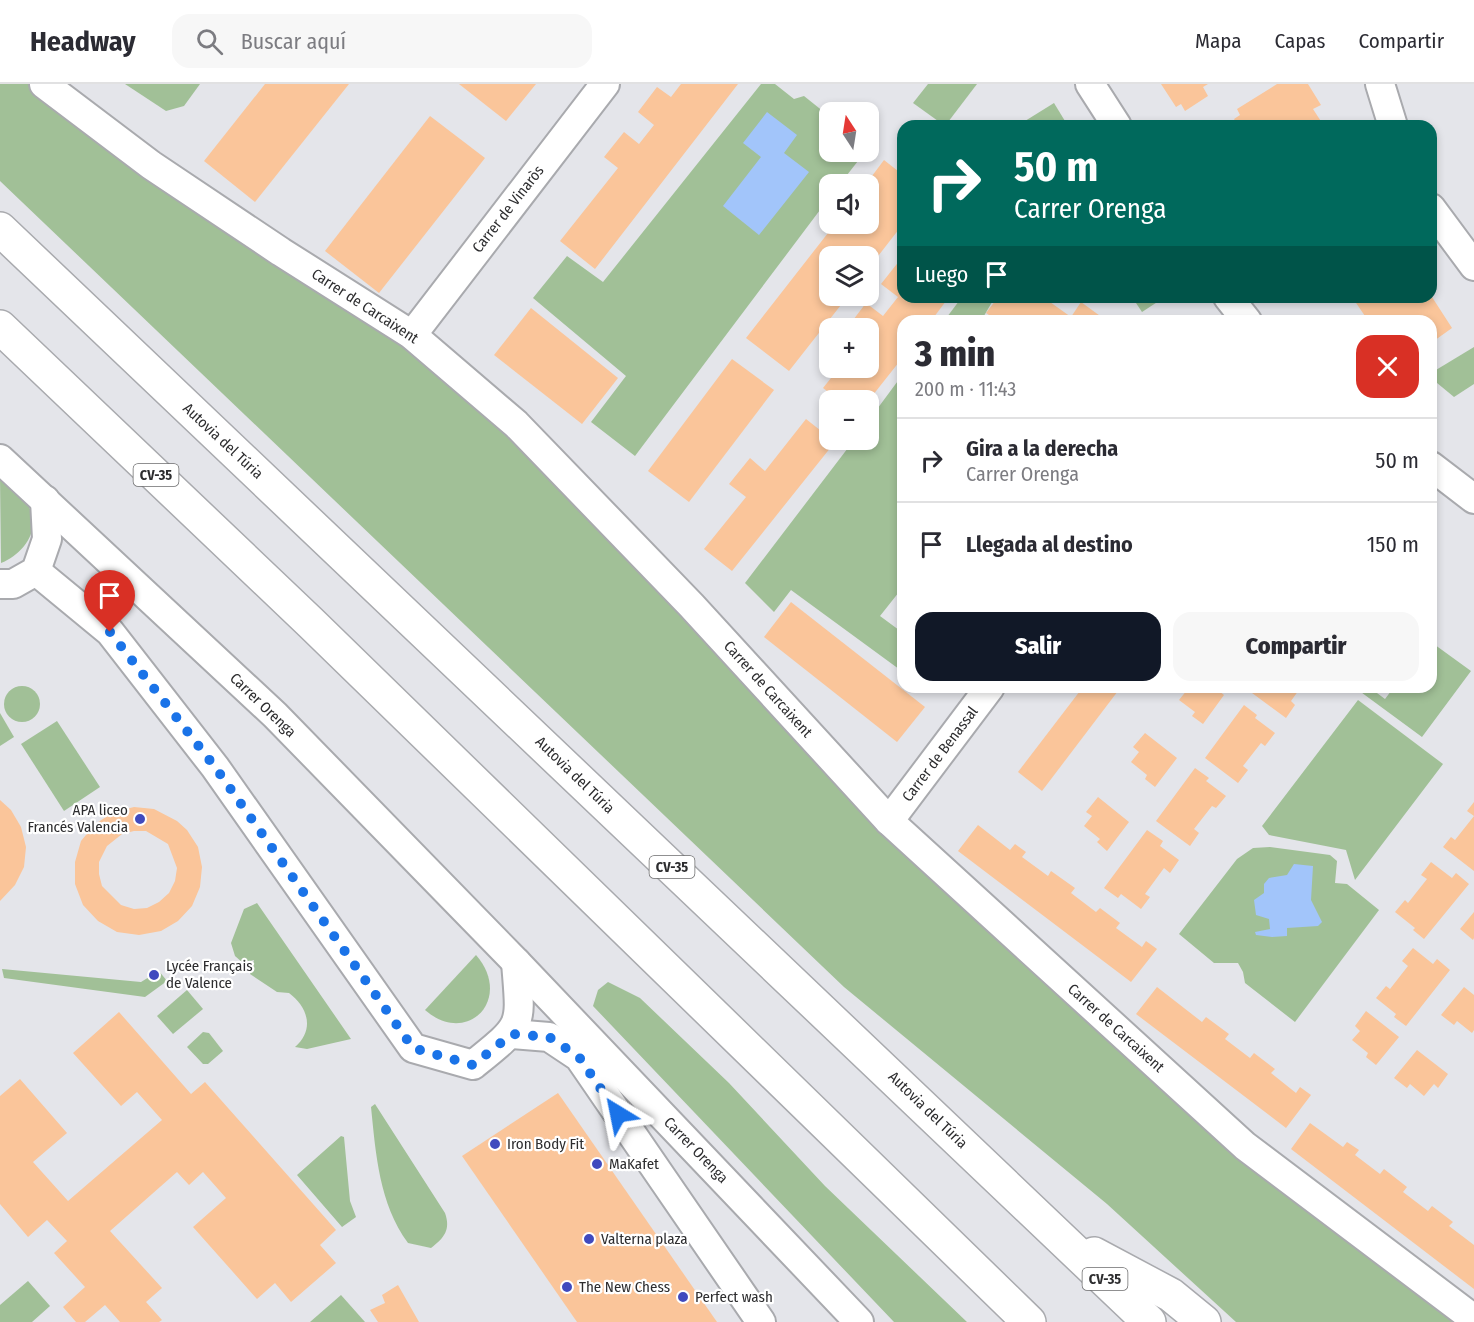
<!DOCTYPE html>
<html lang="es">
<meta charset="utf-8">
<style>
body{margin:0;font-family:"Fira Sans Condensed",sans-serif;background:#f7f7f7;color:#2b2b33;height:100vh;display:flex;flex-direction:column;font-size:22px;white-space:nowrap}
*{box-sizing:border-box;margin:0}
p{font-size:20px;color:#7c7c81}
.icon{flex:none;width:33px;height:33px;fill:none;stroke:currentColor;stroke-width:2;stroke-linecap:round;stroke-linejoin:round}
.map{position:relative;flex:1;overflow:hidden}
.side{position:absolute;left:897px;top:231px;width:540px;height:378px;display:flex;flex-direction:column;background:#fff;border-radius:18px;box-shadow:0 3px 9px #0003}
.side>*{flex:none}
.banner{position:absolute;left:897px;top:36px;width:540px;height:183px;border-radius:18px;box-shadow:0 3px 9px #0003;background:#00695c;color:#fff;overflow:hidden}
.needle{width:39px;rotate:348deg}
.tools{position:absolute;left:819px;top:18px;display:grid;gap:12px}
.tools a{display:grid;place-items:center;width:60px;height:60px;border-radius:12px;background:#fff;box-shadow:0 3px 9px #0003;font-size:30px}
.pin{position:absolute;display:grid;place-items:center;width:51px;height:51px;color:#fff;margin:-62px -26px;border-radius:50% 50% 50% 0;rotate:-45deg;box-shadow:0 0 6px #0007}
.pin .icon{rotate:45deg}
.me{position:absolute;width:66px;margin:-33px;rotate:325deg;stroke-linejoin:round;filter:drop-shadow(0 0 4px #0008)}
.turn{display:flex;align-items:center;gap:21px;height:126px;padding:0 18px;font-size:27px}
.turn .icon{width:78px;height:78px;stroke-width:2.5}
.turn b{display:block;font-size:42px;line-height:51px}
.then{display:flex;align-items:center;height:57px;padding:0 18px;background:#0003;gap:12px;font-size:22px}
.round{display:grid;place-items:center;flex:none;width:63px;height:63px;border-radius:18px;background:#f7f7f7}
.summary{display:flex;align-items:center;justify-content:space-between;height:102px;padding:0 18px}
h1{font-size:36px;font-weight:800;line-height:45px}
.cta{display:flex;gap:12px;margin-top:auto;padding:12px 18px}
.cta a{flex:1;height:69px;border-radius:18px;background:#111827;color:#fff;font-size:24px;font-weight:800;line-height:69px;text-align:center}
.cta a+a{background:#f7f7f7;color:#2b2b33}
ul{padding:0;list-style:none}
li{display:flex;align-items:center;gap:18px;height:84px;padding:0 18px;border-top:2px solid #e1e1e2}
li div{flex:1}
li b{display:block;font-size:22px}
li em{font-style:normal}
header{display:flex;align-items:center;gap:36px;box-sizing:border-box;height:84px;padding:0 30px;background:#fff;border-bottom:2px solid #e1e1e2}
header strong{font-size:28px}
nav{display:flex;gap:33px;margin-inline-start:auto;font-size:21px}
.search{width:420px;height:54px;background:#f7f7f7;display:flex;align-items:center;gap:15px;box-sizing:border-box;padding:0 21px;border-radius:18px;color:#7c7c81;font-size:22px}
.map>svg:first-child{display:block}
.green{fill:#a1c097}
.water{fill:#a2c5fa}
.building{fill:#fac59a;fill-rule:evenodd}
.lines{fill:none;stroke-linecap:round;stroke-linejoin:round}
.minor-casing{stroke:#a9aaae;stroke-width:32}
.highway-casing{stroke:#a9aaae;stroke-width:36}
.minor{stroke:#fff;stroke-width:28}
.highway{stroke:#fff;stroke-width:33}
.route{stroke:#1a73e8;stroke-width:10;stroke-dasharray:0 18}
.poi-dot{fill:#404abe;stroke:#fff;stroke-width:2}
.labels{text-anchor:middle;stroke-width:4.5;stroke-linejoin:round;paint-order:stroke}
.shield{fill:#fff;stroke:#6c6c6d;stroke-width:1.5}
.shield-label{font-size:14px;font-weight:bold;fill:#2d2d2f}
.street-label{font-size:15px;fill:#2d2d2f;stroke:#fff}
.poi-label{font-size:15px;fill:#2d2d2f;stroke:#fff;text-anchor:start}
</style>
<header>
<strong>Headway</strong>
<div class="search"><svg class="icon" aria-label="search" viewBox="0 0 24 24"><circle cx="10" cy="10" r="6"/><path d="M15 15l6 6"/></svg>Buscar aquí</div>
<nav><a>Mapa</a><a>Capas</a><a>Compartir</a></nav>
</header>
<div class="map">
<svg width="1474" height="1238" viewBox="0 0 1474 1238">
<rect width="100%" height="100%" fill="#e4e5ea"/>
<!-- green -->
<g class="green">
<polygon points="0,0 51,0 403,241 968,805 1467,1238 1236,1238 1107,1120 844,903 0,97"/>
<polygon points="125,0 200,0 184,22 166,27"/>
<polygon points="761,0 775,0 794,15 804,12 829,32 830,68 865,68 840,100 830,100 829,114 635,372 591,338 626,292 533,214 567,172 603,198"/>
<polygon points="928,0 977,0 945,42 913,19"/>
<polygon points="1054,19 1068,42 1017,42"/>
<polygon points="962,213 995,213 981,237 944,237"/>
<polygon points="1132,213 1165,213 1142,228"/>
<polygon points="1474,263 1474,300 1454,313 1431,294 1431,289"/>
<polygon points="903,290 903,503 880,532 903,549 903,588 791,506 774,528 745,499 854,356 868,356 869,336"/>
<path d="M0,393C8,400 17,407 24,416C45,440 26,469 1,479Z"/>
<polygon points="1431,558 1471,587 1422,653 1354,603 1369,603 1385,615 1394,603 1431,603"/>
<circle cx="22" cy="620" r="18"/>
<polygon points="1358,616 1443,680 1355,796 1346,766 1269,751 1262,742"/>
<polygon points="0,629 14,653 0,662"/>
<polygon points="57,637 100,703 64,727 21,660"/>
<polygon points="1270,763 1330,771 1337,777 1335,799 1347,800 1379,826 1295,938 1245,899 1243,888 1238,879 1214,879 1179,850 1237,775 1253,764"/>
<path d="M257,819L351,955L307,965L295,963C315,946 308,923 289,909L277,908L250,890L254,876L243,879L235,872L231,859L244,825Z"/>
<path d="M476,871C514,915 467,963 425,926Z"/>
<polygon points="2,885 141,898 159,887 167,897 145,913 4,894"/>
<polygon points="608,898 640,914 729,999 825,1102 967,1238 894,1238 593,922 598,906"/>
<polygon points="187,906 203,925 173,950 157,932"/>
<polygon points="203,948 209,949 223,967 208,980 203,980 187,963"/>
<path d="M375,1020L445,1129C451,1146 444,1154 431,1164L408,1159C379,1119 376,1071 371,1023Z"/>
<polygon points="341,1052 344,1053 350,1117 356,1133 342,1143 297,1091"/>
<polygon points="28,1197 50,1222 32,1238 0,1238 0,1221"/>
<polygon points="341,1211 365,1238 310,1238"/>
</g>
<!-- water -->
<g class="water">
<polygon points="767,28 797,51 784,69 809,88 759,151 723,122 761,73 743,59"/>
<polygon points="1294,780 1313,782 1311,816 1322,838 1318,842 1287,844 1287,852 1272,853 1256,851 1255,848 1270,845 1269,835 1256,831 1254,816 1264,809 1264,800 1269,794 1287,791"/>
</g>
<!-- building -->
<g class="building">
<polygon points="265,0 349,0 255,118 204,77"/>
<polygon points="459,0 536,0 506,37"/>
<polygon points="681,0 738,0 595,185 560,157 618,84 604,73 624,48 639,60 654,41 638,28 657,3 671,13"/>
<polygon points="1161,0 1208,0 1203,3 1208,12 1185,27 1181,20 1176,23"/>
<polygon points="1277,0 1308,0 1321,21 1313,25 1324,42 1238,42 1234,35 1240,31 1237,25"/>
<polygon points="430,32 485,74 379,209 325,167"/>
<polygon points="884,76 903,91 903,140 868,185 868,172 830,172 830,212 848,212 789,287 746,254 835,140 868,140 868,100 866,100"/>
<polygon points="900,176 903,178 903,213 949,213 931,237 903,237 903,273 869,316 839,316 823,304 839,284 868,284 868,244 847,244 866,219 883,232 898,213 881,200"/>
<polygon points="998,213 1043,213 1071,233 1081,218 1107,237 998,237 986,229"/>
<polygon points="1352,213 1432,213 1452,244 1431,259 1431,237 1376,237 1372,231 1367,235"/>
<polygon points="531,224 618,294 582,340 494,271"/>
<polygon points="732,275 774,306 689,418 648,387"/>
<polygon points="806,335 835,358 732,487 704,465 746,413 729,400 750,374 765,387"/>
<polygon points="791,518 925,623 897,658 764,553"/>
<polygon points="1083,603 1121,603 1042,707 1018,688"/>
<polygon points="1184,603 1214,603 1224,611 1203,640 1192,632 1195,628 1179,616 1187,606"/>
<polygon points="1256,603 1301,603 1291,617 1295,621 1286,634 1252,609"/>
<polygon points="1244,621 1257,631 1255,634 1275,649 1265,662 1261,659 1243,682 1248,686 1238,699 1205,674"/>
<polygon points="1145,649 1177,674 1155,703 1145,695 1147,691 1131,678 1139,668 1133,663"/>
<polygon points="1195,684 1209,694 1206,697 1226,712 1216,724 1212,722 1194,745 1199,749 1190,762 1156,737"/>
<polygon points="1098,713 1129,738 1107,767 1097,758 1100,755 1084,742 1092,732 1086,728"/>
<polygon points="0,716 11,726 21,743 26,763 24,783 15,801 0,817"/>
<polygon points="1474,718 1474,787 1443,763 1451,753 1455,756 1474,732 1467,727"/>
<path d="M134,723L154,725L177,737L187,746L198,763L202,783L200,803L192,822L178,837L161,847L139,851L117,848L98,837L83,821L75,800V778L81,757L95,740L114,728ZM134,747H146L168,760L177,784L175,797L169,809L159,818L147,824L134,825L121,821L102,802L99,790V778L107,762L122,750Z"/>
<polygon points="978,741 1010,766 1015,760 1026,768 1022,773 1048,792 1051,787 1075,804 1071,809 1096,828 1100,824 1120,839 1116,844 1142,863 1146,857 1157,865 1131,898 958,767"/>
<polygon points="1147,746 1163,757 1160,762 1179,776 1170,789 1164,784 1145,810 1150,813 1141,825 1121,810 1118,814 1104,804"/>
<polygon points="1431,778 1452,794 1456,789 1469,800 1424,855 1413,846 1415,844 1395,828 1405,816 1408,819 1427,795 1421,791"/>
<polygon points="1474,828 1474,854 1473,856 1460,845"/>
<polygon points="1413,864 1433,880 1437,875 1450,886 1406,942 1394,933 1396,930 1376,914 1386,902 1390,905 1408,882 1402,877"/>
<polygon points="1157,903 1202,938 1206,933 1229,950 1225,955 1250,974 1254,969 1275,985 1271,989 1296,1009 1300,1003 1311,1011 1286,1044 1136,930"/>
<polygon points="1464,903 1474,911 1474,946 1472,949 1457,937 1454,941 1441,931"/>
<polygon points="1366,927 1399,953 1376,981 1366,973 1368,969 1352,956 1360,947 1355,942"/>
<polygon points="119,928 191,1010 205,998 336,1146 320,1161 336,1179 291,1218 275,1199 257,1215 193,1143 226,1114 203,1088 189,1101 177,1088 110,1147 162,1204 146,1218 162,1236 159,1238 120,1238 105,1221 85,1238 76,1238 63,1223 85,1203 54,1169 67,1157 47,1136 28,1153 0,1120 0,1012 20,995 67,1049 33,1078 68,1117 162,1036 137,1008 121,1022 73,969"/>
<polygon points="1417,966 1448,990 1438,1004 1434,1000 1424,1012 1410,1000 1407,1004 1394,994"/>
<polygon points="558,1009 717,1238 577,1238 462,1072"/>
<polygon points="1310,1039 1343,1063 1347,1058 1359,1066 1355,1071 1380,1090 1384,1085 1407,1103 1403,1108 1428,1127 1432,1122 1453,1138 1449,1142 1474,1161 1474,1205 1291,1065"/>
<polygon points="398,1201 419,1238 378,1238 370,1226 385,1219 382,1211"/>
</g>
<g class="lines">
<!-- minor casing -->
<g class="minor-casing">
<g id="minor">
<polyline points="44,0 151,81 281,168 412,251 516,340 691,521 889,737 1245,1062 1474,1235"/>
<polyline points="1090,0 1117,42"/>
<polyline points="1380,0 1393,42"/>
<polyline points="1431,124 1474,182"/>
<polyline points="1228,213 1247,237"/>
<polyline points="412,251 605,0"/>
<polyline points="0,375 275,631 516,878 859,1238"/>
<polyline points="1431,382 1474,415"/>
<path d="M36,487L110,548L215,683L413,964L473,981C525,939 521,944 516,878"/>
<polyline points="0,500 13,500 36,487 47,455 45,416"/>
<polyline points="889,737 990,603"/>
<polyline points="512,950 549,953 579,973 761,1238"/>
</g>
</g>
<!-- highway casing -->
<g class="highway-casing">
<g id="highway">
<polyline points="0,145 1149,1238"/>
<polyline points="0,243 311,539 1029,1238"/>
<polyline points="1094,1170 1171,1211 1204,1238"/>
</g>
</g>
<!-- minor -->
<use href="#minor" class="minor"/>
<!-- highway -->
<use href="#highway" class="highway"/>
</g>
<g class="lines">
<!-- route -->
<polyline class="route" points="110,548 215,683 413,964 473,981 512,950 549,953 579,973 618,1030"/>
</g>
<!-- markers -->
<g class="poi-dot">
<circle cx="140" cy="735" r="6"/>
<circle cx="154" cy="891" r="6"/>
<circle cx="495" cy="1060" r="6"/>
<circle cx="597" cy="1080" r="6"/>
<circle cx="589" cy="1155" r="6"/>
<circle cx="567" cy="1203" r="6"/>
<circle cx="683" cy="1213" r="6"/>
</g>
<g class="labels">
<!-- shield labels -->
<g class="shield">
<rect x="133.5" y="380" width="45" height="22" rx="4.5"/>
<rect x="649.5" y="772" width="45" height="22" rx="4.5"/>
<rect x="1082.5" y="1184" width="45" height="22" rx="4.5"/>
</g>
<g class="shield-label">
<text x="156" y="396">CV-35</text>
<text x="672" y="788">CV-35</text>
<text x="1105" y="1200">CV-35</text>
</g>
<!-- street labels -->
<g class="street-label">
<text transform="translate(508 125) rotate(-52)" y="5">Carrer de Vinaròs</text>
<text transform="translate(365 222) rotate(33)" y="5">Carrer de Carcaixent</text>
<text transform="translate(223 357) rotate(43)" y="5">Autovia del Túria</text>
<text transform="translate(768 605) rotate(48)" y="5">Carrer de Carcaixent</text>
<text transform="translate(263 621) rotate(44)" y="5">Carrer Orenga</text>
<text transform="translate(940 670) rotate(-53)" y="5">Carrer de Benassal</text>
<text transform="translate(575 691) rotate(44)" y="5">Autovia del Túria</text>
<text transform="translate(1116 944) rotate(42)" y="5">Carrer de Carcaixent</text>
<text transform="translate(928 1026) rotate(44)" y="5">Autovia del Túria</text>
<text transform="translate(696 1066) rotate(46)" y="5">Carrer Orenga</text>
</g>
<!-- poi labels -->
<g class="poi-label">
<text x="128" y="731" text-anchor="end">APA liceo<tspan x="128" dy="17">Francés Valencia</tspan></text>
<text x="166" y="887">Lycée Français<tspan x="166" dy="17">de Valence</tspan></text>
<text x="507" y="1065">Iron Body Fit</text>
<text x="609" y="1085">MaKafet</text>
<text x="601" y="1160">Valterna plaza</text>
<text x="579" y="1208">The New Chess</text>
<text x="695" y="1218">Perfect wash</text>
</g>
</g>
</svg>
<div class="tools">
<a><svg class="needle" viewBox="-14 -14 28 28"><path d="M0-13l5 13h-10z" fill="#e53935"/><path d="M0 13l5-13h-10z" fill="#7c7c81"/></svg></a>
<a><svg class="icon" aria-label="sound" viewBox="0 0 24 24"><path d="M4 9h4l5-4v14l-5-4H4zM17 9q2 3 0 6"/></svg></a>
<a><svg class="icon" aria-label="layers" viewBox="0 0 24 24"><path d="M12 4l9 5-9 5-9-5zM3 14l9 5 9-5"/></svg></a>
<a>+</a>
<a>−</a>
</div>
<div class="pin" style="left:110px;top:548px;background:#d93025"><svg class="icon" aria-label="arrive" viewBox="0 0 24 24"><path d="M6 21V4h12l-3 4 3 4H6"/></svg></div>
<svg class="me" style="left:618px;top:1030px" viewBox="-20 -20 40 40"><path d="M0-17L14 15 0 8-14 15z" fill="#1a73e8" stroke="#fff" stroke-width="4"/></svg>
<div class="banner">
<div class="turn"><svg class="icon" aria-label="right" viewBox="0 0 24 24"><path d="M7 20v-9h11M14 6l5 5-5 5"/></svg><div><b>50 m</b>Carrer Orenga</div></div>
<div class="then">Luego<svg class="icon" aria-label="arrive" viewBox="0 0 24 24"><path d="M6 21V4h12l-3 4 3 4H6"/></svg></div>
</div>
<section class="side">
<div class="summary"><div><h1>3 min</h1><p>200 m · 11:43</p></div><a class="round" style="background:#d93025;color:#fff"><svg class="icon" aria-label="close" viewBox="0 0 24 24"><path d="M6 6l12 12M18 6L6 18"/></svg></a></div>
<ul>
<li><svg class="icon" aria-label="right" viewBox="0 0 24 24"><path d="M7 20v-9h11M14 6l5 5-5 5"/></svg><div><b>Gira a la derecha</b><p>Carrer Orenga</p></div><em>50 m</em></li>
<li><svg class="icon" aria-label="arrive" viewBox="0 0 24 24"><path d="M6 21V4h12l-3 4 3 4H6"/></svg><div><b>Llegada al destino</b></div><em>150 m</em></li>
</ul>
<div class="cta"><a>Salir</a><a>Compartir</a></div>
</section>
</div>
